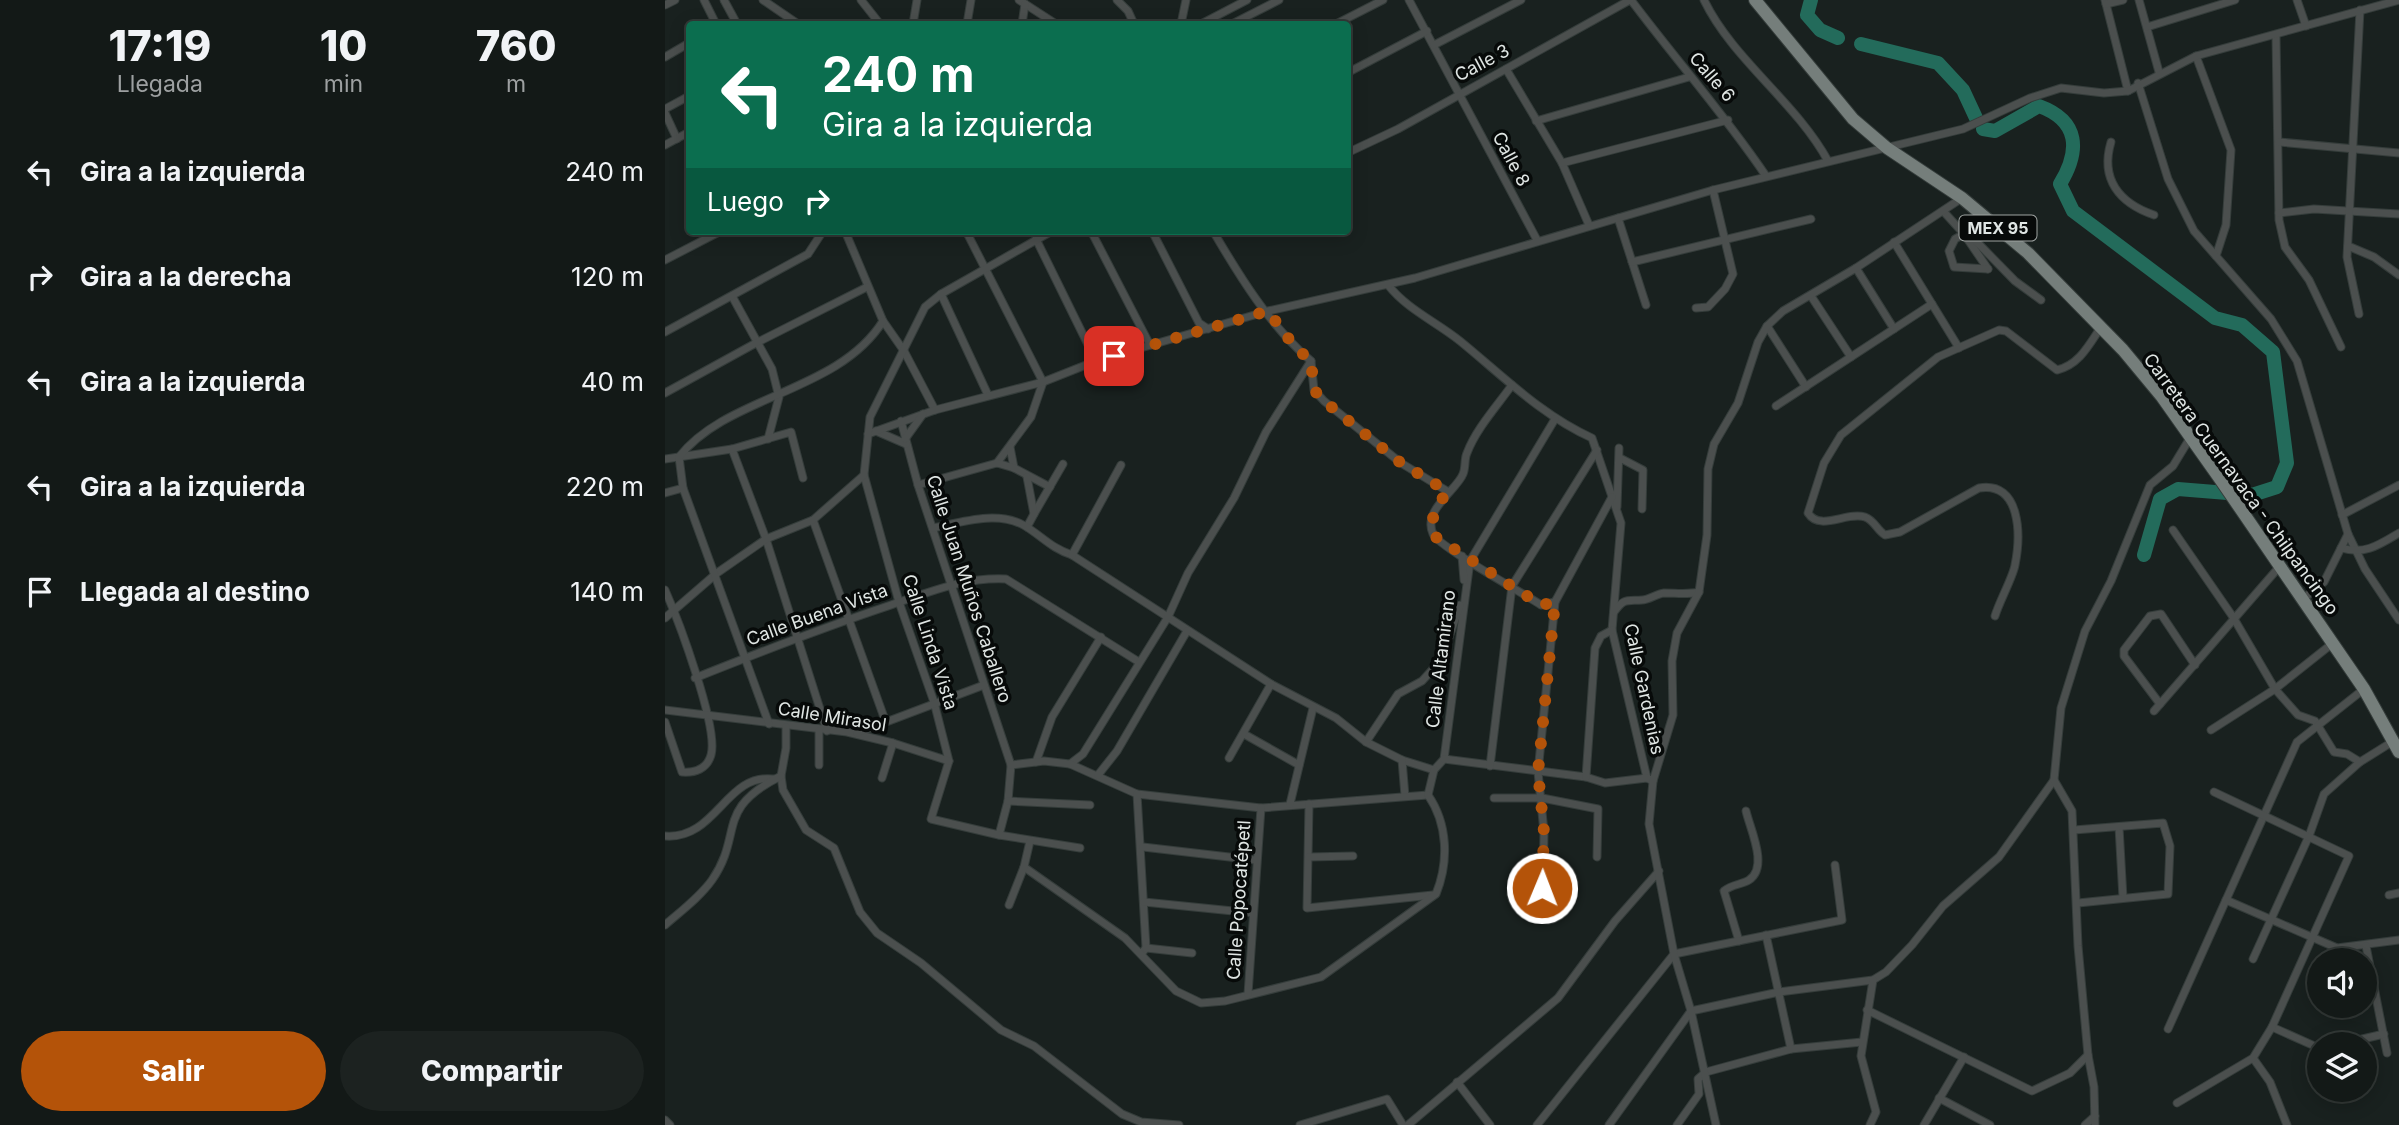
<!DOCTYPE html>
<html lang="es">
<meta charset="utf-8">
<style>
body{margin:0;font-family:Inter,sans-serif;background:#1c2220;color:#f1f3f6;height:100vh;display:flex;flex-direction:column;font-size:26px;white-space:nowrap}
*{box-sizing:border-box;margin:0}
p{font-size:23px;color:#9da0a1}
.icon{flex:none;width:38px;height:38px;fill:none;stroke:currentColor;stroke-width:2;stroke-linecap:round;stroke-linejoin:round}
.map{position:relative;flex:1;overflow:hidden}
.details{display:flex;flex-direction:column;background:#131917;width:665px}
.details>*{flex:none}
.hud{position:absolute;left:21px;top:21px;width:665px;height:214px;border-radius:7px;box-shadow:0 4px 18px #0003,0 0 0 2px #323836;background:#0b6e4f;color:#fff;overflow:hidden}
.buttons{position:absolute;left:1642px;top:948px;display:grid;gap:14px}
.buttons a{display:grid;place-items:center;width:70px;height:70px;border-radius:50%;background:#131917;box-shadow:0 4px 18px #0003,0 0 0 2px #323836;font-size:35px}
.pin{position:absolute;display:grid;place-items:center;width:60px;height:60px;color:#fff;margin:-30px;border-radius:14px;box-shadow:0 4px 10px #0006}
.me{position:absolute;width:77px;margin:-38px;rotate:1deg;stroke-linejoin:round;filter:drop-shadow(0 0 5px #0008)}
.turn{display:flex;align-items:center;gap:24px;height:147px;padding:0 21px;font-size:32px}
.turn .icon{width:91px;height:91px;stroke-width:2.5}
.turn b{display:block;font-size:49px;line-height:60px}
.then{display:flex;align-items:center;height:66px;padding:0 21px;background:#0003;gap:14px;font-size:26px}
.eta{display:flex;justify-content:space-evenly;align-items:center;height:119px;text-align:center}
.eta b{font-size:42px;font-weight:800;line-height:49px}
.action{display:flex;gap:14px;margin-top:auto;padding:14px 21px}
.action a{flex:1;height:80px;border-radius:42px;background:#b45309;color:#fff;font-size:28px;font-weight:800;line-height:80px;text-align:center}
.action a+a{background:#1c2220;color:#f1f3f6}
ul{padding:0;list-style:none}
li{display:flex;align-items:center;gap:21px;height:105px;padding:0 21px}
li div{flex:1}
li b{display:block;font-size:26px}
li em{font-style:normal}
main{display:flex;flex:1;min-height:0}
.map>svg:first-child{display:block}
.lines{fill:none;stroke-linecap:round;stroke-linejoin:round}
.river{stroke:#236b5b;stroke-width:14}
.street-casing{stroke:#353d3b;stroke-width:9}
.primary-casing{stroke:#353d3b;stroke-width:14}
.street{stroke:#4b4f4e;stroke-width:7}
.primary{stroke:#757e7b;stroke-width:12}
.route{stroke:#b45309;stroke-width:12;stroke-dasharray:0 21.6}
.labels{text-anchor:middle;stroke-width:7;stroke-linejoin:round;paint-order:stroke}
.shield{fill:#070a09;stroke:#9fa4a2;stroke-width:2}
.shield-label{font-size:16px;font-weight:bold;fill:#e0e6e4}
.street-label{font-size:18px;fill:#e0e6e4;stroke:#070a09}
</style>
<main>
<section class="details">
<div class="eta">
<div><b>17:19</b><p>Llegada</p></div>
<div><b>10</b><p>min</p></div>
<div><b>760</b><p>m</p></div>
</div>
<ul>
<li><svg class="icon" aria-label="left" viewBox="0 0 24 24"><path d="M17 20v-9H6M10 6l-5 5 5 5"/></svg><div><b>Gira a la izquierda</b></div><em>240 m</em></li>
<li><svg class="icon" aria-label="right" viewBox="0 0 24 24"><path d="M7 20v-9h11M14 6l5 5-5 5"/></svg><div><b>Gira a la derecha</b></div><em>120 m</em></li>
<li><svg class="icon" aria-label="left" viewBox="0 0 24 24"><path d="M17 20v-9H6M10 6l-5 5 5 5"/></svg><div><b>Gira a la izquierda</b></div><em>40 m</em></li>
<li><svg class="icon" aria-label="left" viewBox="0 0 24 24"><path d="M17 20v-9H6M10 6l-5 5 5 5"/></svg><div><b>Gira a la izquierda</b></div><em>220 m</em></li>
<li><svg class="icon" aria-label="arrive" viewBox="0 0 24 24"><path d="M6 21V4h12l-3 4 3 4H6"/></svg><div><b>Llegada al destino</b></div><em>140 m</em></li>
</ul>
<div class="action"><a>Salir</a><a>Compartir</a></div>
</section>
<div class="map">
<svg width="1734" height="1125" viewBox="0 0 1734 1125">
<rect width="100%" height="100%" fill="#19211f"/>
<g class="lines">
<!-- river -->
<g class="river">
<polyline points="1146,0 1142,15 1155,30 1173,38"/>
<polyline points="1196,44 1273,63 1298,90 1311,118"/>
<path d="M1318,129L1330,131L1374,106C1415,121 1415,151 1395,184L1408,211L1550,318L1577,325L1608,352L1622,463L1612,487L1587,495L1513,489L1495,499L1479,555"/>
</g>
<!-- street casing -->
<g class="street-casing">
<g id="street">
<polyline points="39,0 51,24"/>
<polyline points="59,0 72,24"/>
<polyline points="98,0 133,24"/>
<polyline points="196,0 215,24"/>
<polyline points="354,0 391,24"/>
<polyline points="452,0 463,11 469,24"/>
<polyline points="744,0 872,240"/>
<path d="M966,0C1011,60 1060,115 1101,176"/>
<path d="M1039,0C1068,60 1131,102 1163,161"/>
<polyline points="1440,0 1463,91"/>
<polyline points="1474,0 1494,72"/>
<polyline points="1632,0 1641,26"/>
<polyline points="1441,4 1458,0"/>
<polyline points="0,5 10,0"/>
<polyline points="248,24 252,0"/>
<polyline points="302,24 306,0"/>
<polyline points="357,24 360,4"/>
<polyline points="516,24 521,0"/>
<polyline points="536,24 582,0"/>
<polyline points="567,24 614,0"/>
<polyline points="671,24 718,0"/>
<polyline points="1482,27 1570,0"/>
<polyline points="1611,36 1614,220 1620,247 1644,280 1676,347"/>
<polyline points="769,45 856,0"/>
<polyline points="1531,56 1566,150 1561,225 1551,256"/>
<polyline points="0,57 24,43"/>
<polyline points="841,69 897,163 924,225"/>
<polyline points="682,73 762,31"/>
<polyline points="1473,83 1503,179 1529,231 1606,319 1632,361 1683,534 1700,569 1734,620"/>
<polyline points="0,109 24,96"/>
<polyline points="0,113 12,139"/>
<polyline points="871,121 1024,77"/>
<path d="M1446,142C1435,179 1454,203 1489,215"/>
<polyline points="1614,142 1734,153"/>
<polyline points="0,145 24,132"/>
<polyline points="682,153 733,129 965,0"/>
<polyline points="897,163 1063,120"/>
<polyline points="1279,212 1299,234 1323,269"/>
<polyline points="1614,213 1649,209 1734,214"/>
<polyline points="953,218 981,305"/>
<polyline points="180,231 218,321 239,351 270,410"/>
<polyline points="301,231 378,382 366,417 332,463"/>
<polyline points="426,231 485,345"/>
<polyline points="487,231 534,323 543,329"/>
<path d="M548,231C575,277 605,326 646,361L649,390L659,401L736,463L782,491"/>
<polyline points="371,239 431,361"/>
<polyline points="1229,242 1294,348"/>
<polyline points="1683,246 1709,257 1734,275"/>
<polyline points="0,260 56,231"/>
<polyline points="967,262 1146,219"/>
<polyline points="1191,268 1229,329"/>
<polyline points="1323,269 1289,267 1284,251 1290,239 1299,234 1306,236 1350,281 1376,300"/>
<path d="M723,285C743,310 770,321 795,341C838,376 876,415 927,438L956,523L947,630L982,778L988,781"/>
<polyline points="276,294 323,395"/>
<polyline points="67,296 107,369 114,397 103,439"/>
<polyline points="1146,296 1186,357"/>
<polyline points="1031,308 1043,307 1060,289 1068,274 1048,190"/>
<polyline points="1694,314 1682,257 1695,10"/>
<polyline points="1102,326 1141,387"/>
<polyline points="0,332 143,254 158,231"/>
<path d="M847,385C832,406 811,429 802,453C799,459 801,467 798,474C792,490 757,510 768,534C774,547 858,593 876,605L890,602"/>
<polyline points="0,393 91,343 202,287"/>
<polyline points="1111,406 1267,304"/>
<polyline points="236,421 253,485 346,765 343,801 334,835"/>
<polyline points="211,431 241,444"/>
<polyline points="203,434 270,410 378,382 431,361 603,311 750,278 1048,190 1298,129 1365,98 1396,88 1439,93 1463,91 1531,56 1734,0"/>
<polyline points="240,439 258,414"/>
<polyline points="345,447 349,468"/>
<polyline points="67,449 101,539 162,731"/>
<polyline points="955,458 978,470 977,509"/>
<polyline points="0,459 67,449 126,432 138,478"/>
<polyline points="199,475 234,602 269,702 284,761 266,819 334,835 415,848"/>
<polyline points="253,485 332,463 349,468 385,487"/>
<polyline points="0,493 18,488"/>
<polyline points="952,507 954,448"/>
<polyline points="369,514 398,464"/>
<polyline points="1677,515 1734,485"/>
<polyline points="148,520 220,720"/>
<polyline points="362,527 369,514 362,477"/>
<path d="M268,528C297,522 333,510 360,526C378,537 386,548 407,555L606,684L671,718L701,742L737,760L769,770L779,759L805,561L890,419"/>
<polyline points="1508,530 1568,617 1610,689 1633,715 1650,721 1669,752 1682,754 1695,762 1727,742"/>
<path d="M1676,548C1700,555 1714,545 1734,533"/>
<polyline points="407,555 456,465"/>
<polyline points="797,556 799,580"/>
<path d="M0,590C13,619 54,728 46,755C42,769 30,773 17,772L0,722"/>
<polyline points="1638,599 1659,582 1683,534"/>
<path d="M949,612C959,598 961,601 977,600C984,600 991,594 999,593C1012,593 1021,595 1034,592"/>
<path d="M1330,616C1334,602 1348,577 1350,565C1356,535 1356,481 1314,488L1235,532L1220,535C1212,530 1209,520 1200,517C1182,511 1155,532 1143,513L1159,463L1176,435L1273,357L1334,330L1341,331L1392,370C1414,365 1424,345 1436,327"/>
<polyline points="0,618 52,573 101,539 148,520 199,475 205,417 260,307 276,294 387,231"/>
<path d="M30,678C95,652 160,627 226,605C265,592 300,577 341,579L474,662"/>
<polyline points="1495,704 1459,656 1459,650 1485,616 1496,614 1530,665"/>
<polyline points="0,710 182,732 228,743 284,761"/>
<polyline points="1489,711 1615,566"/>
<path d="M104,724L18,488L14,457C62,395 173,393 218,321"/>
<polyline points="121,727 121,748 116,776 118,790 141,830 169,848 195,912 212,933 256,963 336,1030 369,1046 457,1114 476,1122 514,1125"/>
<polyline points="1546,730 1610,689 1668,643"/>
<polyline points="154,731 154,765"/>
<polyline points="192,733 319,685"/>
<polyline points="579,734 634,765"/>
<polyline points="701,742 733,694 757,681 767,670 781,646 795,605"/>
<polyline points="564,758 606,684"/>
<polyline points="779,759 921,777 940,783 982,778"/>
<polyline points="737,760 740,796"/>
<polyline points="371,762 387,717 436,637"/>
<polyline points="405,764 418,754 503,617 523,573 569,498 601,432 646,361"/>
<polyline points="346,765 379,761 405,764 472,794 596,808 763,795"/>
<polyline points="825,766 847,586 932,450"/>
<polyline points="433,775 452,751 522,631"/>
<polyline points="921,777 930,648 936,636 947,630"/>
<polyline points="217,778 228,743"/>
<polyline points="472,794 481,948 476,954"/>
<polyline points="763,795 769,770"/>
<polyline points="829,798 877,798 933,809 932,857"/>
<polyline points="343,801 425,805"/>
<polyline points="625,804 648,708"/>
<polyline points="644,804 642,908 768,895"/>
<polyline points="1454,827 1458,898"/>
<polyline points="1409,830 1498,823 1505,846 1503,894 1413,903"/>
<path d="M0,836C51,840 61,773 108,779"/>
<polyline points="478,847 590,860"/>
<polyline points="644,857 688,856"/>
<path d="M359,867L460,938L511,991L536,1003L560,1001L656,977L771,894C784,862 783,824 763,795"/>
<polyline points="878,888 879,832 873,772 890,602 947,497"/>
<polyline points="1724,895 1734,893"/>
<polyline points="1561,900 1672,948 1734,940"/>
<polyline points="479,902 588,913"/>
<polyline points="344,905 359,867 365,841"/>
<path d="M0,925C16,911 35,897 47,880C79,834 49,809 116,776"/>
<polyline points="1101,935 1126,1049"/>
<path d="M1074,941L1059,891C1067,884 1076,885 1084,880C1104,867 1085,829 1081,811"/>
<polyline points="1701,946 1722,1053"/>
<polyline points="481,948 527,953"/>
<polyline points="1588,959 1644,836 1659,794 1695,762"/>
<polyline points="583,994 596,808"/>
<polyline points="1202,1010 1367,1091 1405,1073 1423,1055"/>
<polyline points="1607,1027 1654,1048"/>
<polyline points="1503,1029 1632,742 1699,689"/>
<polyline points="1676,1044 1719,1034"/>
<polyline points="1588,1058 1605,1082 1622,1125"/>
<polyline points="792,1082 825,1125"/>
<polyline points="1274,1098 1325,1125"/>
<polyline points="1512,1103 1588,1058 1607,1027 1684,856 1549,792"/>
<polyline points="0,1120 5,1125"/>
<polyline points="635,1125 722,1099 738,1125"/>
<polyline points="743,1125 893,998 950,921 994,871"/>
<polyline points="872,1125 1009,954 1177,920 1170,865"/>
<polyline points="944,1125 1026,1011 1114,992 1208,980 1221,972 1247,945 1278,906 1334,857 1389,780"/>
<polyline points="1012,1125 1034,1094 1033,1079 1041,1072 1126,1049 1197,1042"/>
<polyline points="1051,1125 1026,1011 1009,954 984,824 988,781 1008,715 1007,661 1012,633 1034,592 1042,535 1043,469 1049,444 1073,403 1093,342 1102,326 1118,311 1191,268 1297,198"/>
<polyline points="1205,1125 1211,1112 1196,1056 1208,980"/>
<polyline points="1259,1125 1299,1057"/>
<polyline points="1420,1125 1430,1116"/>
<polyline points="1430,1125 1429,1087 1423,1055 1413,946 1407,811 1389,780 1396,708 1420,631 1446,581 1485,485 1508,466 1525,438"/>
</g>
</g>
<!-- primary casing -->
<g class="primary-casing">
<polyline id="primary" points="1090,0 1188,119 1222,148 1297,198 1363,253 1458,350 1497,397 1555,479 1699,689 1734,752"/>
</g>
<!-- street -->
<use href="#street" class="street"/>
<!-- primary -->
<use href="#primary" class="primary"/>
</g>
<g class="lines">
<!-- route -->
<path class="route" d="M449,356L603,311L630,347L646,361L649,390L659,401L736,463L782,491C774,505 762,520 769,536L876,605L890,602L873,772L879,832L877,888"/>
</g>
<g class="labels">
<!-- shield labels -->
<rect class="shield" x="1294.5" y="215.5" width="77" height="25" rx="5"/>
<g class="shield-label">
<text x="1333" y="234">MEX 95</text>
</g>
<!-- street labels -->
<g class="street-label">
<text transform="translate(817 63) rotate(-28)" y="6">Calle 3</text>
<text transform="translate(1047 77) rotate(49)" y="6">Calle 6</text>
<text transform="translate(846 159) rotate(62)" y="6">Calle 8</text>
<text transform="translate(1576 484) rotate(54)" y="6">Carretera Cuernavaca - Chilpancingo</text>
<text transform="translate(304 589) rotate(72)" y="6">Calle Juan Muños Caballero</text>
<text transform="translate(152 615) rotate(-20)" y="6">Calle Buena Vista</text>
<text transform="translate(265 642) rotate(72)" y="6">Calle Linda Vista</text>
<text transform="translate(776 659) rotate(-83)" y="6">Calle Altamirano</text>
<text transform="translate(979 689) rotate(78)" y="6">Calle Gardenias</text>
<text transform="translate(167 717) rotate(9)" y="6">Calle Mirasol</text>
<text transform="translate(574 900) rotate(-86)" y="6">Calle Popocatépetl</text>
</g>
</g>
</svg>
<div class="buttons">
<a><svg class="icon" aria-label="sound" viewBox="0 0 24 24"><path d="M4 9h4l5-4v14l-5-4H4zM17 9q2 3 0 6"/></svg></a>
<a><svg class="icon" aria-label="layers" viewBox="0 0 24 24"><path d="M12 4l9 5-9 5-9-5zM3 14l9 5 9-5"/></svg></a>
</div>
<div class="pin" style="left:449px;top:356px;background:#d93025"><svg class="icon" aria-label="arrive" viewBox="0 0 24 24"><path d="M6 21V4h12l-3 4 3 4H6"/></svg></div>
<svg class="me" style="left:877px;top:888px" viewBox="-20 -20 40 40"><circle r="17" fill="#b45309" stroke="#fff" stroke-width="3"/><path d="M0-11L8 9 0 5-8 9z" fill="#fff"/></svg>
<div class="hud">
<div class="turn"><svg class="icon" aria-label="left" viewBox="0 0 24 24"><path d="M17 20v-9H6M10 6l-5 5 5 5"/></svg><div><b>240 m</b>Gira a la izquierda</div></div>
<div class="then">Luego<svg class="icon" aria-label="right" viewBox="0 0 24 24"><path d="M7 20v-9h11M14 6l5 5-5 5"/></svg></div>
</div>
</div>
</main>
